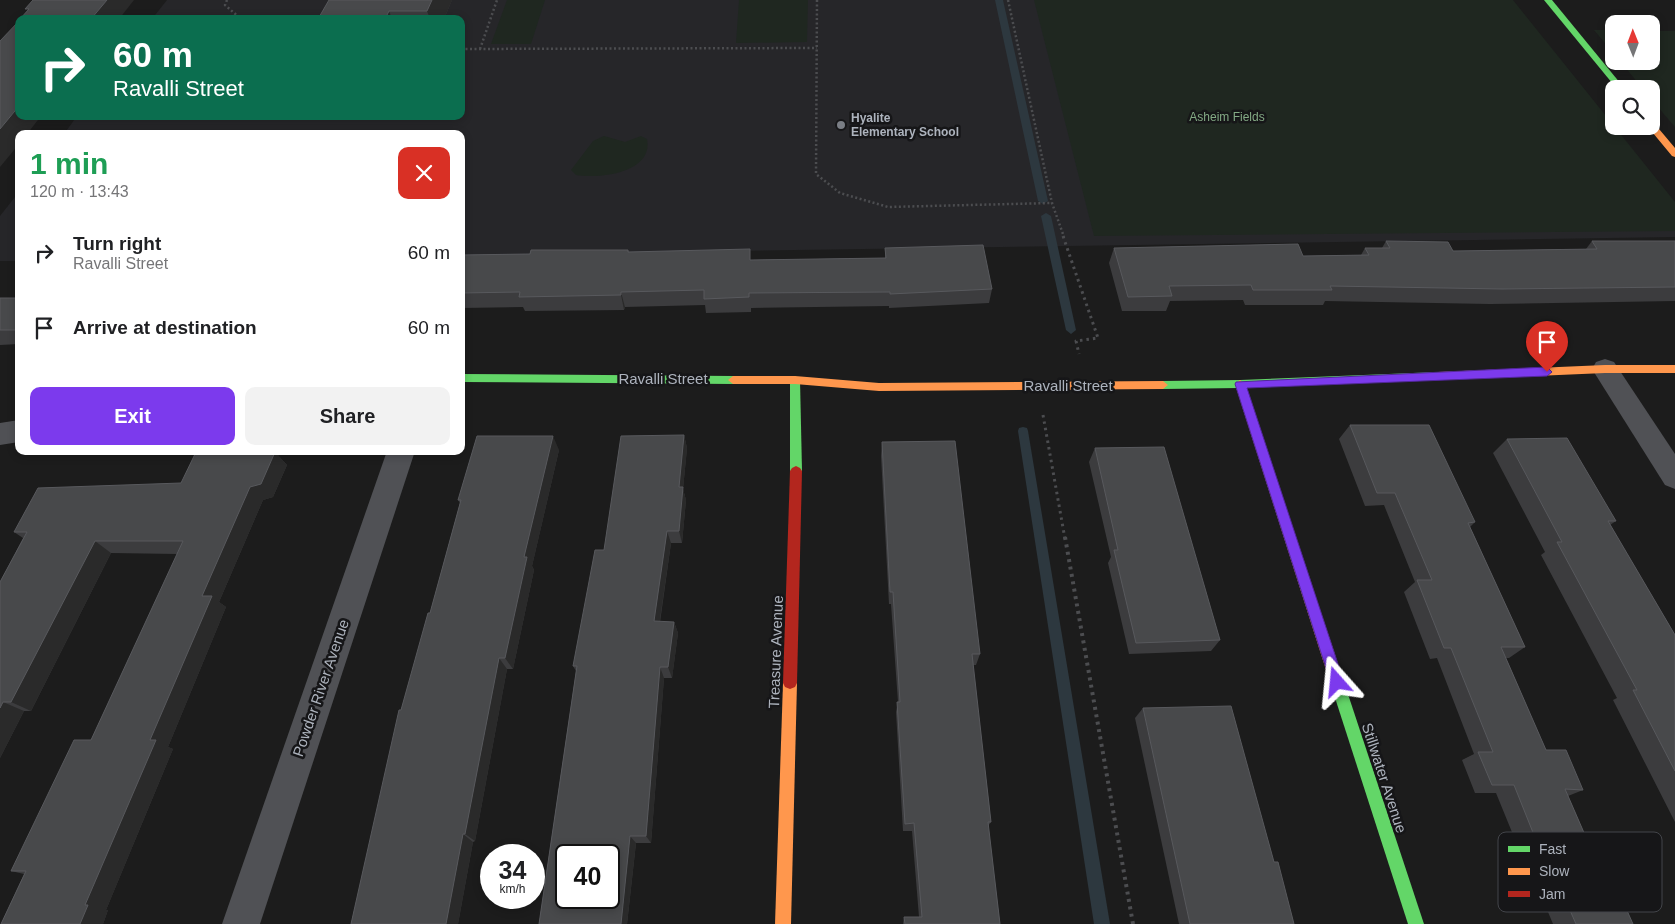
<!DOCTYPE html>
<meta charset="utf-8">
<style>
body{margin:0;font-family:Helvetica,sans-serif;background:#f2f2f2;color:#202124;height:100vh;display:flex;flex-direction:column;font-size:19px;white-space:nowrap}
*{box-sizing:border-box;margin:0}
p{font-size:16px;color:#757577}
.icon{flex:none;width:28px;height:28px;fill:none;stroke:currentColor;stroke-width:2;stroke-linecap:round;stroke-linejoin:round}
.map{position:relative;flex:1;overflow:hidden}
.side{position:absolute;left:15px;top:130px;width:450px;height:325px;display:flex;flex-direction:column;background:#fff;border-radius:10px;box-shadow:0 2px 8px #0003}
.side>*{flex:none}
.hud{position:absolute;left:15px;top:15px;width:450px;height:105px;border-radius:10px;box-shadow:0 2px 8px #0003;background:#0b6e4f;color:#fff;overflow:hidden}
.needle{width:32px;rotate:359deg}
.fabs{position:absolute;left:1605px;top:15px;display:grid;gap:10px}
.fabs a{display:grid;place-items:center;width:55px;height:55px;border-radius:10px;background:#fff;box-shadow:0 2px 8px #0003;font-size:25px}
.speed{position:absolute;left:480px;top:844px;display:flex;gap:10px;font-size:25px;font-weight:700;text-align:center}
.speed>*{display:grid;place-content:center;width:65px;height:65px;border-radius:50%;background:#fff;box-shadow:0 2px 8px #0003;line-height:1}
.speed small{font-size:12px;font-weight:400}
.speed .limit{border:2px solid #111;border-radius:8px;background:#fff;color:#111}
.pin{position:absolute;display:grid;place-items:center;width:42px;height:42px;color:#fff;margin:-51px -21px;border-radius:50% 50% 50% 0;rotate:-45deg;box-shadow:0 0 5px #0007}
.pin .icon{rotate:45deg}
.me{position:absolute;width:55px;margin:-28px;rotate:342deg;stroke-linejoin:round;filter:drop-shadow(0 0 4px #0008)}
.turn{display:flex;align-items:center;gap:18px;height:105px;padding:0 15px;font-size:22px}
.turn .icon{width:65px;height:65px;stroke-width:2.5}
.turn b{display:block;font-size:35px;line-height:42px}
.round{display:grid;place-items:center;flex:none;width:52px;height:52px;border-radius:10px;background:#f2f2f2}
.headline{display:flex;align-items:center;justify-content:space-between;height:85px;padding:0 15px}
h1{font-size:30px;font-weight:600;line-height:38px;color:#1e9e55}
.button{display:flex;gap:10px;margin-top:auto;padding:10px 15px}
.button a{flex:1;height:58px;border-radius:10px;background:#7c3aed;color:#fff;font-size:20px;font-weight:600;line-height:58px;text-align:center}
.button a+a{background:#f2f2f2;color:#202124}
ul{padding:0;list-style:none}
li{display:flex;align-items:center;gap:15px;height:75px;padding:0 15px}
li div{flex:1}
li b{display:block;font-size:19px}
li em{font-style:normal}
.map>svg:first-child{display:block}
.built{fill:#262629}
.green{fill:#1f2720}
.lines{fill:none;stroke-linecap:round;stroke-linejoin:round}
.stream{fill:#2d383f;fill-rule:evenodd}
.path-far2{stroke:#4c4d50;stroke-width:2.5;stroke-dasharray:2 2.5;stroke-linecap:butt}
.path-far1{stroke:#4c4d50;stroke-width:3;stroke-dasharray:2.5 4;stroke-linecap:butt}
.path{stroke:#4c4d50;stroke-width:4;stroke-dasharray:3 4.5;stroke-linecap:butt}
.street{fill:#505155;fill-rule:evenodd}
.fast{fill:#63d668;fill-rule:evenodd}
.slow{fill:#ff974d;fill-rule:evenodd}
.jam{fill:#b3261e;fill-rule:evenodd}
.wall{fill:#3c3c3e}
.shaded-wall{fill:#2a2a2a}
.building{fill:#48494b;stroke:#58595d;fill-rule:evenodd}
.route{fill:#7c3aed;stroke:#51269a}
.poi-dot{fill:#7a7e85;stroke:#161618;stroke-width:2}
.labels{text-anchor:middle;stroke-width:5;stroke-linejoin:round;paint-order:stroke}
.far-park-label{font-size:12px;fill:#83a984;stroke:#161618}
.far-poi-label{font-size:12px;font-weight:bold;fill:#adb3bd;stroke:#161618;text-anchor:start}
.street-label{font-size:15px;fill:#adb3bd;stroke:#161618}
.key{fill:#161618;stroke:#43454a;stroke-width:1}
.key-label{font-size:14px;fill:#adb3bd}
</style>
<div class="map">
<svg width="1675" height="924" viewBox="0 0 1675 924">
<rect width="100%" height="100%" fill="#1c1c1c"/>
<!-- built -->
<g class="built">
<polygon points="167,0 1512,0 1675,204 1675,237 461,255 461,134 64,134 77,116 461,116 461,19 152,19"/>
<polygon points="19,192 19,261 0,261 0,216"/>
</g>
<!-- green -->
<g class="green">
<polygon points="507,0 545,0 531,44 491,44"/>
<polygon points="739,0 808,0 807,42 736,43"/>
<polygon points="1034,0 1513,0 1675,202 1675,231 1094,236"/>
<polygon points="1594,30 1614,30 1614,54"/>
<polygon points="1651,31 1675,31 1675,127 1651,99 1651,89 1643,89 1620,61 1651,61"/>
<path d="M604,136L625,142L641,136L647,139C654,173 599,179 576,175L571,170L593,141Z"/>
</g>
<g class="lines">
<!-- stream -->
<g class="stream">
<polygon points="995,0 1003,0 1048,201 1043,204 1038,201"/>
<polygon points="1046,213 1051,216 1076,330 1071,334 1066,330 1041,216"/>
<polygon points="1023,427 1027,428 1028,431 1110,924 1094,924 1018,431 1019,428"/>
</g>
<!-- path-far2 -->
<g class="path-far2">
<polyline points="227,0 225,5 241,19"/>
<polyline points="817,0 816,174 840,193 888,207 1052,203"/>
<polyline points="1008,0 1052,203 1064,237"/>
<polyline points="461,49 817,48"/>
<polyline points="480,49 497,0"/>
</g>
<!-- path-far1 -->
<g class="path-far1">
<polyline points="1063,236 1098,338 1076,341 1079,354"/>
<polyline points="1043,415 1065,539"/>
</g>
<!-- path -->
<polyline class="path" points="1065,537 1133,924"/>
<!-- street -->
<g class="street">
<polygon points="1605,359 1614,362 1675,454 1675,489 1665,485 1592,369 1596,362"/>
<polygon points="19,420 19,442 0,445 0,423"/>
<polygon points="387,451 415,451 260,924 222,924"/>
</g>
<!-- fast -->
<g class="fast">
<polygon points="1544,0 1552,0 1625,89 1617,89"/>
<polygon points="1438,372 1443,376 1438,380 1240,388 1163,389 1158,385 1163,381 1240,380"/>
<polygon points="461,374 733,376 738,380 733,384 461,382"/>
<polygon points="795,376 800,380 802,471 800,474 792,474 790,471 790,380"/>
<polygon points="1334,667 1339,669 1341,673 1424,924 1408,924 1327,673 1329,669"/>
</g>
<!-- slow -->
<g class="slow">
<polygon points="1651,123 1654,123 1675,148 1675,157 1672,156 1648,127 1651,126"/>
<polygon points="1605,365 1675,365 1675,373 1605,373 1438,380 1433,376 1438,372"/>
<polygon points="733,376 795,376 879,383 1163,381 1168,385 1163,389 879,391 795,384 733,384 728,380"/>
<polygon points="1240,380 1245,384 1341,673 1339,677 1334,679 1329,677 1327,673 1235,384"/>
<polygon points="790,677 795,679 797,683 791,924 775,924 783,683 785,679"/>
</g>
<!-- jam -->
<polygon class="jam" points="796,466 800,468 802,471 797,683 795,687 790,689 785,687 783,683 790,471 792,468"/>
</g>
<!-- wall -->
<g class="wall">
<polygon points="452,0 444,19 318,19"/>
<polygon points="1386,241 1453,251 1586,249 1592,241 1675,241 1675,301 1490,304 1325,301 1323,305 1245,305 1243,300 1170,301 1166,311 1122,311 1109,263 1114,248 1303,256 1361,255 1365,248 1382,248"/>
<polygon points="885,248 992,289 989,303 889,308 889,306 751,308 751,312 706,313 705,305 625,307 624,310 525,311 523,307 461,308 461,255 530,254 628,250 629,252 751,260 885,258"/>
<polygon points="0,298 19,298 19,344 0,345"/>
<polygon points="1350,425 1475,522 1470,527 1525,647 1509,658 1506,658 1546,750 1583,790 1568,796 1598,865 1633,924 1553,924 1519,842 1516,842 1496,793 1475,793 1462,760 1474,754 1437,658 1430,659 1404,592 1415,582 1384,505 1365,506 1339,439"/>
<polygon points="684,435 687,448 683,489 686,500 682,543 671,543 660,622 674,622 678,633 672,678 664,678 651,843 636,843 627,924 539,924 576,671 573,666 604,550"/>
<polygon points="1507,439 1616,521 1610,525 1675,635 1675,822 1613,700 1617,698 1541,555 1545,552 1493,453"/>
<polygon points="882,442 980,654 976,665 973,665 991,822 988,826 1000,924 903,924 904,917 919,917 912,831 903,831 896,712 898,702 891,604 889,604 881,456"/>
<polygon points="1095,448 1220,640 1211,651 1129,654 1108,563 1111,557 1089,462"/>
<polygon points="559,450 532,566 534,570 513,669 507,669 475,841 473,842 458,924 351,924 401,710 430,613 460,503 458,500"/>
<polygon points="275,452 287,465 273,497 263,500 219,602 226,607 168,747 173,749 106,910 108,910 103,924 1,924 24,874 11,871 91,740 178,554 111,553 31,711 24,711 0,758 0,582 23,538 14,532 181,483"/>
<polygon points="1143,708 1274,862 1294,924 1179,924 1135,718"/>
</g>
<!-- shaded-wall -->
<g class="shaded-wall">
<polygon points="107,0 134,0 119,19 91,19"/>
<polygon points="432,0 452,0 444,19 430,19 427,11"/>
<polygon points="389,11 392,19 385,19"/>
<polygon points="19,106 19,116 41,116 27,134 19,134 19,144 0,167 0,129"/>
<polygon points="621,292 625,307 624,310 621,295"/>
<polygon points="684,435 687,448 683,489 686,500 682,543 679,531 679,487"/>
<polygon points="553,436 559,450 532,566 534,570 513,669 505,658 524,557"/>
<polygon points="275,452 287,465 273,497 263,500 219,602 226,607 168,747 173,749 106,910 108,910 103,924 80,924 85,905 202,596 250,487"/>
<polygon points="667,531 671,543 658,633 654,621"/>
<polygon points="95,541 111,553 31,711 11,702"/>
<polygon points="674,622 678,633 672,678 668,667"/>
<polygon points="499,658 507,669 475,841 465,834"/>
<polygon points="660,667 664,678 651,843 646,836"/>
<polygon points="3,702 24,711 0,758 0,708"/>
<polygon points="463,834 473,842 458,924 446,924"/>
<polygon points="630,836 636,843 627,924 621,924"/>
</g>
<!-- building -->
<g class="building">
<polygon points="33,0 107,0 91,19 20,19 29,9 25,9"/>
<polygon points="329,0 432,0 427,11 389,11 385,19 318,19"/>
<polygon points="19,21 19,106 0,129 0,41"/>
<polygon points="1386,241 1448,242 1453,251 1597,249 1592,241 1675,241 1675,287 1502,289 1330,286 1332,290 1253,290 1251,285 1169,286 1172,296 1128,297 1114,248 1298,244 1303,256 1369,255 1365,248 1390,248"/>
<polygon points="983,245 992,289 890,294 890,292 749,293 749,297 704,299 704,290 621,292 621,295 519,297 520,292 461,293 461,255 530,254 531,250 628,250 628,252 750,249 750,260 886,258 885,248"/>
<rect x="0" y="298" width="19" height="32"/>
<polygon points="1350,425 1429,425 1475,522 1468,523 1525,647 1501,647 1546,750 1566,750 1583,790 1565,789 1598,865 1606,864 1633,924 1576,924 1537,835 1534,835 1514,785 1492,785 1478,752 1493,752 1451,648 1444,648 1417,580 1432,580 1395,493 1377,493"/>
<path d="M684,435L679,487H683L679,531H667L654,621L674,622L668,667H660L646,836H630L621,924H539L577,666H573L595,550H604L621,436ZM566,855H609V898H566Z"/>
<polygon points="477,436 553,436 524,557 527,557 505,658 499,658 465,834 463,834 446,924 351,924 399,710 401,710 428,613 430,613 461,500 458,500"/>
<polygon points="1567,438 1616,521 1608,521 1675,635 1675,771 1633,690 1637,690 1557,542 1562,542 1507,439"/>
<polygon points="955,441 980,654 972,654 991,822 988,822 1000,924 905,924 904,917 922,917 914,823 905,824 897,702 900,702 893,592 890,592 882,442"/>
<polygon points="1164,447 1220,640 1136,643 1114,550 1118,550 1095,448"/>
<polygon points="196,452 275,452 261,484 250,487 202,596 212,596 150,740 156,740 85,905 88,905 80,924 1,924 26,871 11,871 74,740 91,740 183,541 95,541 11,702 3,702 0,708 0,582 27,532 14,532 38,488 181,483"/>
<polygon points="1231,706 1274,862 1278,862 1294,924 1190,924 1143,708"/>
</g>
<!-- route -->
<polygon class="route" points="1547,367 1552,372 1547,376 1247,388 1344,682 1342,687 1337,688 1332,687 1235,384 1236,382"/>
<!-- markers -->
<circle class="poi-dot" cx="841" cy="125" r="5"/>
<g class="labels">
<!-- far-park labels -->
<g class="far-park-label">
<text x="1227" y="121">Asheim Fields</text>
</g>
<!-- far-poi labels -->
<g class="far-poi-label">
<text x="851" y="122">Hyalite<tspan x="851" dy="14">Elementary School</tspan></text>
</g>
<!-- street labels -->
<g class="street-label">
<text x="663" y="384">Ravalli Street</text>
<text x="1068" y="391">Ravalli Street</text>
<text transform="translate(776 652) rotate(-88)" y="5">Treasure Avenue</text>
<text transform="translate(321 688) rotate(-71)" y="5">Powder River Avenue</text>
<text transform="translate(1384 778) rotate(72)" y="5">Stillwater Avenue</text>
</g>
</g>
<!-- legend -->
<rect x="1498" y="832" width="164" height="80" rx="8" class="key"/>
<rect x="1508" y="846" width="22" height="6" fill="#63d668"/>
<rect x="1508" y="868" width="22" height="7" fill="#ff974d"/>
<rect x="1508" y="891" width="22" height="6" fill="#b3261e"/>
<g class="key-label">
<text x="1539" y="854">Fast</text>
<text x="1539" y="876">Slow</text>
<text x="1539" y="899">Jam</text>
</g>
</svg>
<div class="fabs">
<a><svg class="needle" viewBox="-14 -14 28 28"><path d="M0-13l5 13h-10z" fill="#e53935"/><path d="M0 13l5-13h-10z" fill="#757577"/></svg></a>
<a><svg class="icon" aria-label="search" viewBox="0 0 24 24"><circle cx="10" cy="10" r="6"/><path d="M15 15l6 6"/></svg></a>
</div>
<div class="speed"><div>34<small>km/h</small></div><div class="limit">40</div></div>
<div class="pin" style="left:1547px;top:372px;background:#d93025"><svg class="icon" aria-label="arrive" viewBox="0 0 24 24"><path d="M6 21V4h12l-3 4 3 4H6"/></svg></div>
<svg class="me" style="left:1337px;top:682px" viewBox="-20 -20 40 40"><path d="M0-17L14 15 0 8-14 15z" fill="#7c3aed" stroke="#fff" stroke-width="4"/></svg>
<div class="hud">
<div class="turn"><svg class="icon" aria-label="right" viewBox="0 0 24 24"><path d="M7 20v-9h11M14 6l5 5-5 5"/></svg><div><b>60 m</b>Ravalli Street</div></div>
</div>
<section class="side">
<div class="headline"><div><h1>1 min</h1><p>120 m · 13:43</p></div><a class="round" style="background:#d93025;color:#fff"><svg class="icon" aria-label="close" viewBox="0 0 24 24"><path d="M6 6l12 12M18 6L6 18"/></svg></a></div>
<ul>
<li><svg class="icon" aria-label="right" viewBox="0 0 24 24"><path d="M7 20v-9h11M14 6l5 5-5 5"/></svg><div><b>Turn right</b><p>Ravalli Street</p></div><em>60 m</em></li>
<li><svg class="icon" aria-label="arrive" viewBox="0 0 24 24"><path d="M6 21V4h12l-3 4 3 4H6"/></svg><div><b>Arrive at destination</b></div><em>60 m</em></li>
</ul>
<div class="button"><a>Exit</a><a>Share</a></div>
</section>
</div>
